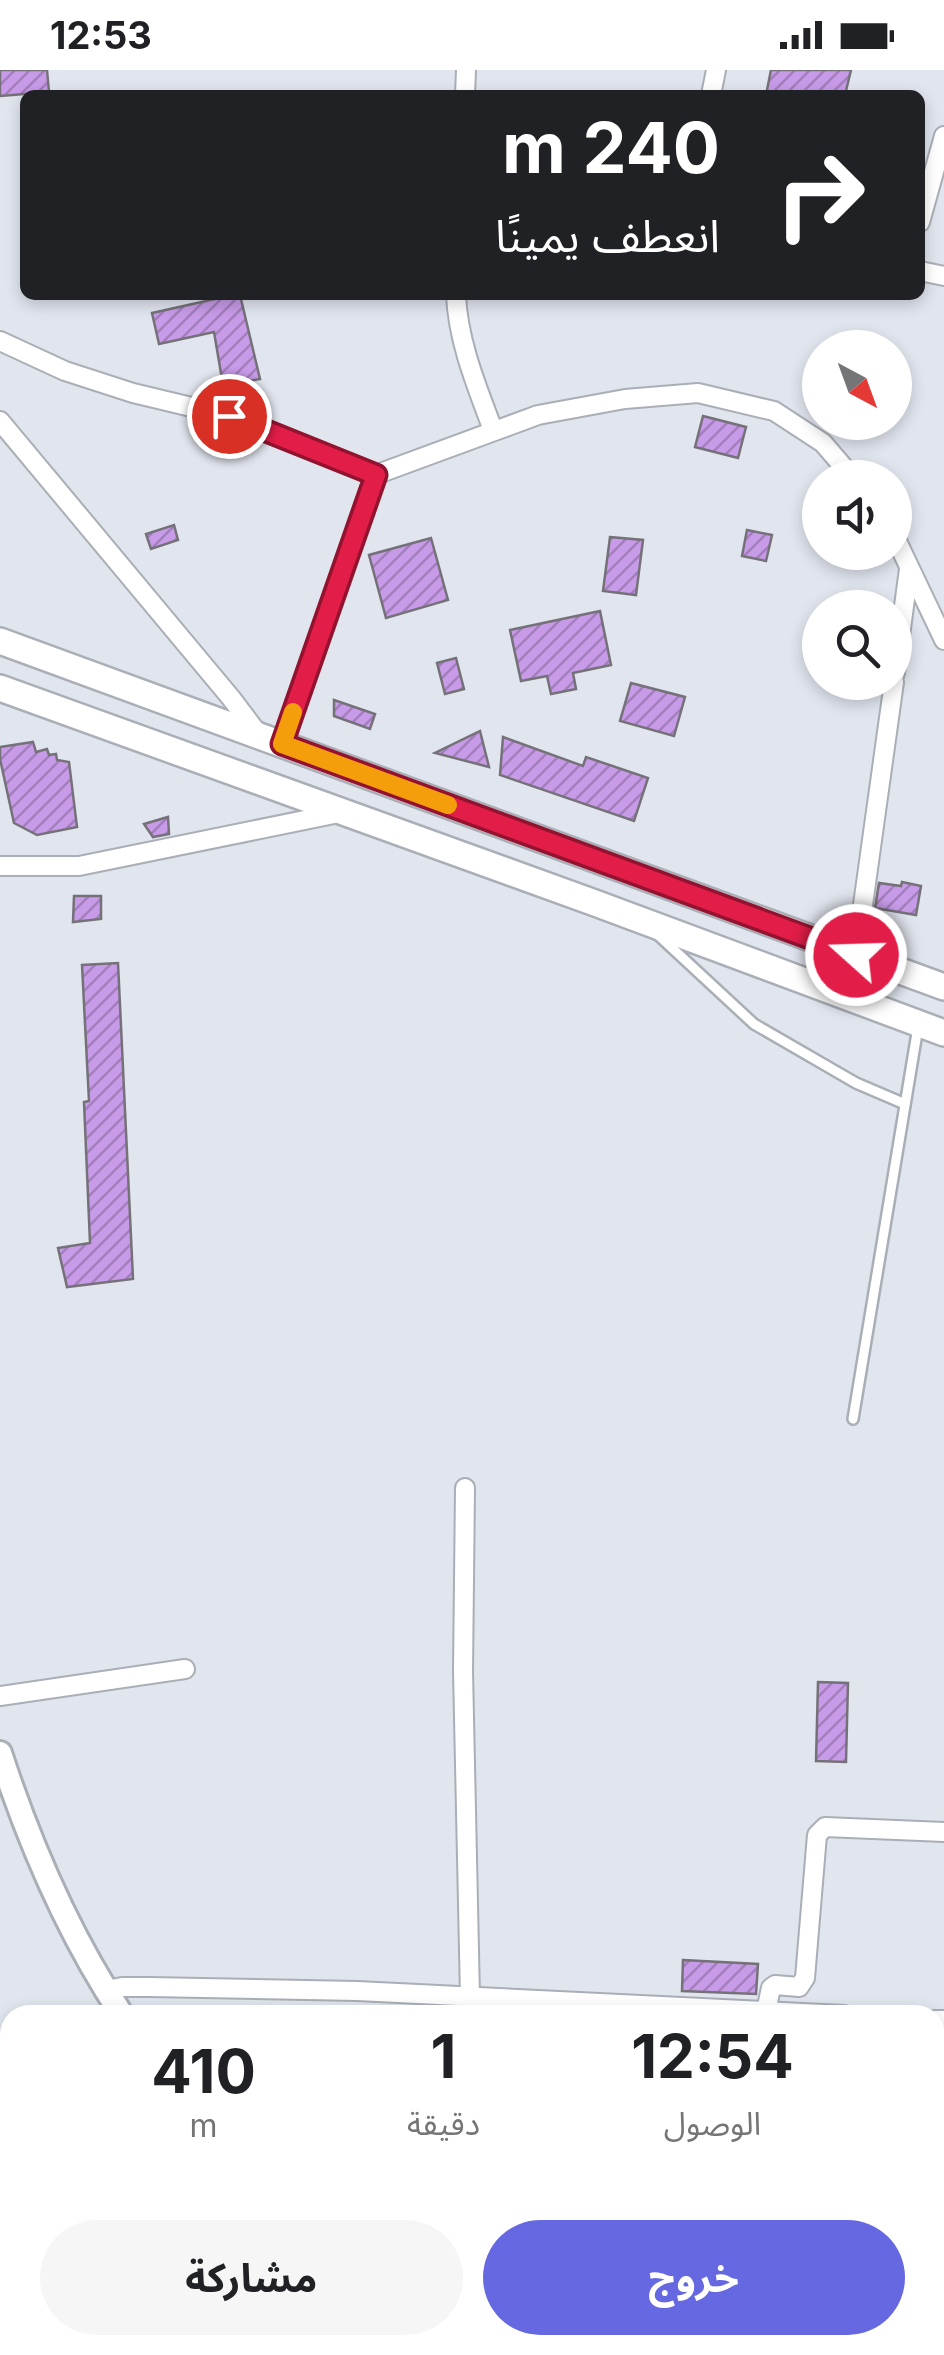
<!DOCTYPE html>
<html lang="ar">
<meta charset="utf-8">
<style>
body{margin:0;font-family:Inter,"Noto Sans Arabic",sans-serif;background:#f6f6f6;color:#202124;direction:rtl;height:100vh;display:flex;flex-direction:column;font-size:38px;white-space:nowrap}
*{box-sizing:border-box;margin:0}
p{font-size:32px;color:#757577}
.icon{flex:none;width:55px;height:55px;fill:none;stroke:currentColor;stroke-width:2;stroke-linecap:round;stroke-linejoin:round}
.map{position:relative;flex:1;overflow:hidden;direction:ltr}
.panel{position:absolute;left:0px;top:1935px;width:945px;height:350px;display:flex;flex-direction:column;background:#fff;border-radius:30px 30px 0 0;box-shadow:0 5px 15px #0003;direction:rtl}
.panel>*{flex:none}
.top-card{position:absolute;left:20px;top:20px;width:905px;height:210px;border-radius:15px;box-shadow:0 5px 15px #0003;direction:rtl;background:#202124;color:#fff;overflow:hidden}
.needle{width:65px;rotate:139deg}
.tools{position:absolute;left:802px;top:260px;display:grid;gap:20px}
.tools a{display:grid;place-items:center;width:110px;height:110px;border-radius:50%;background:#fff;box-shadow:0 5px 15px #0003;font-size:50px}
.pin{position:absolute;display:grid;place-items:center;width:85px;height:85px;color:#fff;margin:-42px;border:5px solid #fff;border-radius:50%;box-shadow:0 2px 10px #0007}
.me{position:absolute;width:110px;margin:-55px;rotate:290deg;stroke-linejoin:round;filter:drop-shadow(0 0 8px #0008)}
.turn{display:flex;align-items:center;gap:35px;height:210px;padding:0 40px;font-size:45px}
.turn .icon{width:130px;height:130px;stroke-width:2.5}
.turn b{display:block;font-size:70px;line-height:85px}
.eta{display:flex;justify-content:space-evenly;align-items:center;height:170px;text-align:center}
.eta b{font-size:60px;font-weight:700;line-height:70px}
.action{display:flex;gap:20px;margin-top:auto;padding:20px 40px}
.action a{flex:1;height:115px;border-radius:60px;background:#6568e0;color:#fff;font-size:40px;font-weight:700;line-height:115px;text-align:center}
.action a+a{background:#f6f6f6;color:#202124}
.status{display:flex;justify-content:space-between;align-items:center;height:70px;padding:0 50px;background:#fff;direction:ltr}
.status svg{height:28px;fill:currentColor}
.map>svg:first-child{display:block}
.building{fill:url(#building-hatch);stroke:#757178;stroke-width:2.5}
.lines{fill:none;stroke-linecap:round;stroke-linejoin:round}
.service-casing{stroke:#aaaeb6;stroke-width:14}
.minor-casing{stroke:#aaaeb6;stroke-width:22}
.tertiary-casing{stroke:#aaaeb6;stroke-width:28}
.secondary-casing{stroke:#aaaeb6;stroke-width:30}
.service{stroke:#fff;stroke-width:9}
.minor{stroke:#fff;stroke-width:18}
.tertiary{stroke:#fff;stroke-width:22}
.secondary{stroke:#fff;stroke-width:25}
.route-casing{stroke:#92132f;stroke-width:25}
.route{stroke:#e11d48;stroke-width:18}
.slow{stroke:#f59e0b;stroke-width:18}
</style>
<div class="status"><b>12:53</b><svg viewBox="0 0 49 12"><path d="M0 12V9h3v3zM5 12V6h3v6zM10 12V3h3v9zM15 12V0h3v12zM26 1h20v11H26zM47 4h2v5h-2z"/></svg></div>
<div class="map">
<svg width="944" height="2285" viewBox="0 0 944 2285">
<defs>
<pattern id="building-hatch" width="6" height="6" patternUnits="userSpaceOnUse" patternTransform="scale(2.5)"><rect width="6" height="6" fill="#c89be8"/><path d="M-1 1l2-2M0 6l6-6M5 7l2-2" fill="none" stroke="#a27ebc"/></pattern>
</defs>
<rect width="100%" height="100%" fill="#e1e5ee"/>
<!-- building -->
<g class="building">
<polygon points="0,0 47,0 49,22 0,26"/>
<polygon points="771,0 851,0 845,25 766,25"/>
<polygon points="233,225 240,225 260,309 223,315 214,262 159,274 152,243"/>
<polygon points="703,346 746,357 738,388 695,377"/>
<polygon points="174,455 178,470 151,479 146,464"/>
<polygon points="747,460 772,465 766,491 742,486"/>
<polygon points="610,467 643,470 636,525 603,521"/>
<polygon points="431,468 448,530 386,548 369,485"/>
<polygon points="600,541 611,595 573,603 576,619 551,624 547,606 521,611 510,560"/>
<polygon points="456,588 464,619 445,624 437,593"/>
<polygon points="631,613 685,627 674,666 620,651"/>
<polygon points="334,630 375,644 370,659 334,646"/>
<polygon points="480,661 489,697 435,683"/>
<polygon points="503,667 583,696 586,687 648,708 634,751 500,705"/>
<polygon points="33,672 36,682 47,679 49,685 56,684 57,690 69,692 77,757 37,765 14,753 0,689 0,677"/>
<polygon points="168,747 169,764 153,767 144,754"/>
<polygon points="902,812 921,816 916,845 875,838 879,813 901,816"/>
<polygon points="74,826 101,826 101,849 73,852"/>
<polygon points="118,893 133,1209 67,1217 58,1178 90,1173 84,1032 89,1031 82,895"/>
<polygon points="818,1612 848,1613 846,1692 816,1691"/>
<polygon points="683,1890 758,1894 756,1924 682,1921"/>
</g>
<g class="lines">
<!-- service casing -->
<g class="service-casing">
<g id="service">
<polyline points="658,865 754,954 856,1013 905,1034"/>
<polyline points="853,1349 918,957"/>
</g>
</g>
<!-- minor casing -->
<g class="minor-casing">
<g id="minor">
<polyline points="465,25 466,0"/>
<polyline points="711,25 716,0"/>
<polyline points="920,152 944,66"/>
<polyline points="920,201 944,206"/>
<path d="M456,225C458,272 477,317 493,360"/>
<polyline points="0,271 65,301 133,323 229,346 375,405"/>
<polyline points="0,351 231,628 259,665"/>
<polyline points="895,467 944,570"/>
<polyline points="895,603 909,499"/>
<polyline points="282,673 375,405 538,345 625,329 698,323 774,341 823,373 853,408"/>
<polyline points="0,796 79,796 339,743"/>
<polyline points="856,885 894,612"/>
<polyline points="465,1418 463,1601 470,1927"/>
<polyline points="0,1626 185,1599"/>
<polyline points="107,1920 122,1917 149,1917 357,1921 844,1945"/>
<polyline points="766,1941 771,1918 775,1915 799,1917 805,1908 817,1765 825,1757 944,1762"/>
<polyline points="935,1950 944,1950"/>
<polyline points="0,2116 10,2115"/>
<polyline points="817,2285 818,2275"/>
</g>
</g>
<!-- tertiary casing -->
<g class="tertiary-casing">
<g id="tertiary">
<path d="M0,1683C30,1775 68,1864 122,1945"/>
<polyline points="346,2275 353,2285"/>
</g>
</g>
<!-- secondary casing -->
<g class="secondary-casing">
<g id="secondary">
<polyline points="0,571 944,917"/>
<polyline points="0,618 595,833 944,963"/>
</g>
</g>
<!-- service -->
<use href="#service" class="service"/>
<!-- minor -->
<use href="#minor" class="minor"/>
<!-- tertiary -->
<use href="#tertiary" class="tertiary"/>
<!-- secondary -->
<use href="#secondary" class="secondary"/>
</g>
<g class="lines">
<!-- route casing -->
<g class="route-casing">
<polyline id="route" points="229,346 376,405 282,674 856,885"/>
</g>
<!-- route -->
<use href="#route" class="route"/>
<!-- slow -->
<polyline class="slow" points="293,642 282,674 448,735"/>
</g>
</svg>
<div class="tools">
<a><svg class="needle" viewBox="-14 -14 28 28"><path d="M0-13l5 13h-10z" fill="#e53935"/><path d="M0 13l5-13h-10z" fill="#757577"/></svg></a>
<a><svg class="icon" aria-label="sound" viewBox="0 0 24 24"><path d="M4 9h4l5-4v14l-5-4H4zM17 9q2 3 0 6"/></svg></a>
<a><svg class="icon" aria-label="search" viewBox="0 0 24 24"><circle cx="10" cy="10" r="6"/><path d="M15 15l6 6"/></svg></a>
</div>
<div class="pin" style="left:229px;top:346px;background:#d93025"><svg class="icon" aria-label="arrive" viewBox="0 0 24 24"><path d="M6 21V4h12l-3 4 3 4H6"/></svg></div>
<svg class="me" style="left:856px;top:885px" viewBox="-20 -20 40 40"><circle r="17" fill="#e11d48" stroke="#fff" stroke-width="3"/><path d="M0-11L8 9 0 5-8 9z" fill="#fff"/></svg>
<div class="top-card">
<div class="turn"><svg class="icon" aria-label="right" viewBox="0 0 24 24"><path d="M7 20v-9h11M14 6l5 5-5 5"/></svg><div><b>240 m</b>انعطف يمينًا</div></div>
</div>
<section class="panel">
<div class="eta">
<div><b>12:54</b><p>الوصول</p></div>
<div><b>1</b><p>دقيقة</p></div>
<div><b>410</b><p>m</p></div>
</div>
<div class="action"><a>خروج</a><a>مشاركة</a></div>
</section>
</div>
